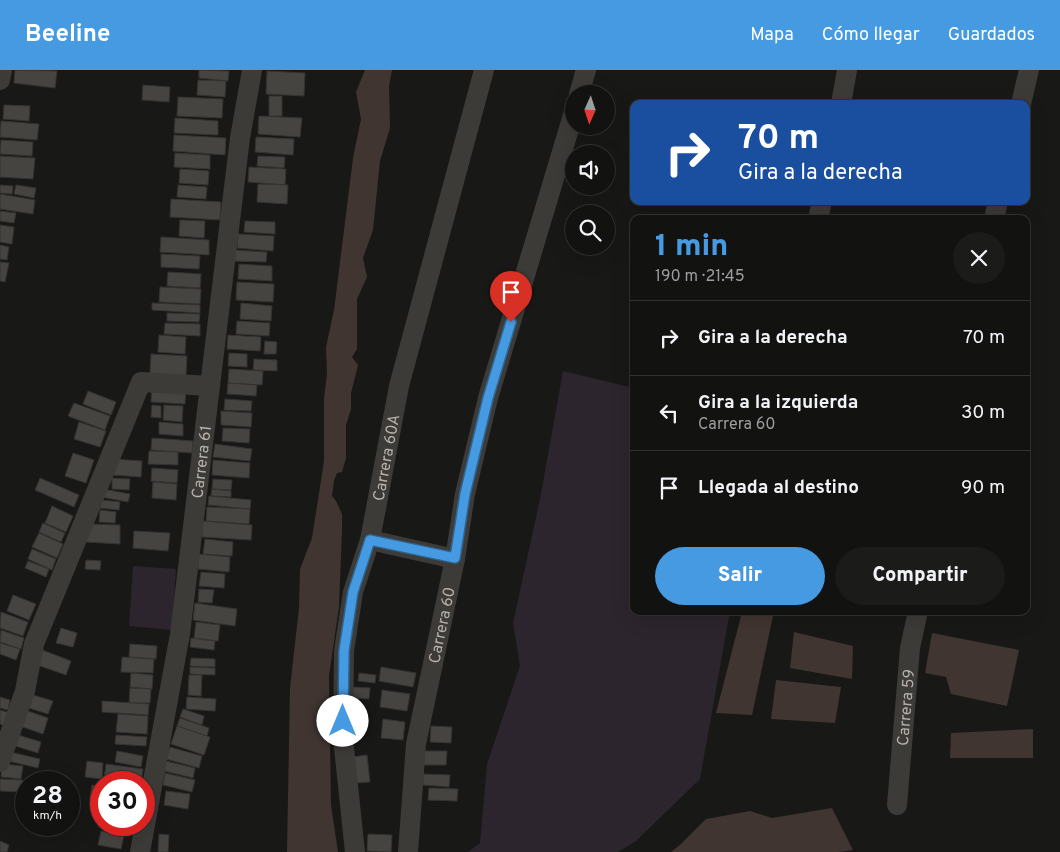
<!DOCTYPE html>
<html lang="es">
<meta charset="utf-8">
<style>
body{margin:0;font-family:Overpass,sans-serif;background:#1b1b1a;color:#f1f3f6;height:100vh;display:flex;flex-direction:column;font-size:19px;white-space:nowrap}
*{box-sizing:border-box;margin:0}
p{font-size:16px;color:#9c9e9f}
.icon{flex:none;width:28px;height:28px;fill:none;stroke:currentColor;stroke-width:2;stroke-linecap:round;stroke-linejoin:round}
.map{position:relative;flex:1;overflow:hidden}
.side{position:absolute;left:630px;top:145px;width:400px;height:400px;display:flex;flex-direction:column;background:#121211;border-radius:10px;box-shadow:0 5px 20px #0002,0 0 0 1px #313231}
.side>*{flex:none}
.guide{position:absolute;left:630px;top:30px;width:400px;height:105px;border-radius:10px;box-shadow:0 5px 20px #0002,0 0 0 1px #313231;background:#1a4fa0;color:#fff;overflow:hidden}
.needle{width:32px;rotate:183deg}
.fabs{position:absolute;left:565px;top:15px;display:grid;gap:10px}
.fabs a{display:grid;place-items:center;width:50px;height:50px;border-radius:50%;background:#121211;box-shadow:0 5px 20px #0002,0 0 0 1px #313231;font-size:25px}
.speed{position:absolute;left:15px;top:701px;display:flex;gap:10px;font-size:25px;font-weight:700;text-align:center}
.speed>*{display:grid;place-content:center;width:65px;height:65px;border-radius:50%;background:#121211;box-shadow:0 5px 20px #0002,0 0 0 1px #313231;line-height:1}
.speed small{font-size:12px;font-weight:400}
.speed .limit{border:8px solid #d22;background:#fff;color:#111}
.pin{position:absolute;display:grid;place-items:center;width:42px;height:42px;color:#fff;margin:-51px -21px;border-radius:50% 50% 50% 0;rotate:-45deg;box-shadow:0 0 5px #0007}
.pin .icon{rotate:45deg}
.me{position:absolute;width:55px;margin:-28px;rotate:0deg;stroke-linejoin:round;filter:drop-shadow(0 0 4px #0008)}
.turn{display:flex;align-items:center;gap:18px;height:105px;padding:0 25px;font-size:22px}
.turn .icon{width:65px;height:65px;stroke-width:2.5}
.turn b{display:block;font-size:35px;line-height:42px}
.round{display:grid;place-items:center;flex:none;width:52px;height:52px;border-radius:26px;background:#1b1b1a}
.headline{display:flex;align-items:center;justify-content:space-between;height:85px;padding:0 25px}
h1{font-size:30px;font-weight:800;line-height:38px;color:#469ae1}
.button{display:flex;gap:10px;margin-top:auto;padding:10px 25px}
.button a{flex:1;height:58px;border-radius:30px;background:#469ae1;color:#fff;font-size:20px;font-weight:800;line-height:58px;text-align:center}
.button a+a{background:#1b1b1a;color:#f1f3f6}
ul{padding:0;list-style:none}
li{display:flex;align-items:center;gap:15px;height:75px;padding:0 25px;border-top:1px solid #313231}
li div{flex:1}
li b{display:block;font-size:19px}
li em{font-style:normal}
header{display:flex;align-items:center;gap:30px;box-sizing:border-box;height:70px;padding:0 25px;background:#469ae1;color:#fff}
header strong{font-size:24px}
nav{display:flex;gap:28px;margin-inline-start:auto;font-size:18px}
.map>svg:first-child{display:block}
.green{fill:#2d252d}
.water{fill:#403531}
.building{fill:#454441;stroke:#343331}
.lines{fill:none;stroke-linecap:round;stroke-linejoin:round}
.street{stroke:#3d3b38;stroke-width:20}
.route-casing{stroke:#2e6492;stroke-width:12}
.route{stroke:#469ae1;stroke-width:9}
.labels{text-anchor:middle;stroke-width:4;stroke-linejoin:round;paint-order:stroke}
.street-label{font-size:16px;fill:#b7b0aa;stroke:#131312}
</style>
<header>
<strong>Beeline</strong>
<nav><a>Mapa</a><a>Cómo llegar</a><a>Guardados</a></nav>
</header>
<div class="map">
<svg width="1060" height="782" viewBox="0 0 1060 782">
<rect width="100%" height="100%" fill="#181817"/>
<!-- green -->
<g class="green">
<polygon points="563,301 634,318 634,541 730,541 700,709 636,771 618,782 468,782 480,773 487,694 520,596 513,553 540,429"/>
<polygon points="133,496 176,499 172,560 129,556"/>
</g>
<!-- water -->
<g class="water">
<polygon points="365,0 392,0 389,16 390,58 380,91 373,160 363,188 367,207 357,229 357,279 352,287 358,295 351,323 351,339 346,355 346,388 342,402 337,403 334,410 332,426 336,431 342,444 342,460 339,537 329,606 331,735 338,782 287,782 290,618 299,538 300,499 312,468 324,391 324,328 327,304 326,277 334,240 353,88 361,49 356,22"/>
<polygon points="742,542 773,546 752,645 716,643"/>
<polygon points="794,562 853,576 852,609 790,598"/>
<polygon points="932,563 1019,580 1007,636 951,624 946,607 925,603"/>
<polygon points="776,610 841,617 835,653 771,649"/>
<polygon points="1033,659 1033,688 950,688 951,663"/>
<polygon points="832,738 853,780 839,782 671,782 681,774 706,749 750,741 772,748"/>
</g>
<!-- building -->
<g class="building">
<polygon points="15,0 57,1 55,18 14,13"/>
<polygon points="199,0 229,1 228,11 199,8"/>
<polygon points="267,1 305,3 304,26 266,24"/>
<polygon points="198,10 226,11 225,27 197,25"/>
<polygon points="143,15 170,17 169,32 142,30"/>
<rect x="269" y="26" width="13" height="20"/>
<polygon points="178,27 223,29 222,48 177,46"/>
<polygon points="4,35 30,36 29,51 3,49"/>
<polygon points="259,46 302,48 300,67 258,64"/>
<polygon points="175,48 218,51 218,65 174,63"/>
<polygon points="1,51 39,54 37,70 0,67"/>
<polygon points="174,65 226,68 225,85 173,81"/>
<polygon points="256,67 294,69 293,85 255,82"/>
<polygon points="1,70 33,72 32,86 0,84"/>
<polygon points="175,83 210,85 210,99 174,97"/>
<polygon points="0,86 35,88 33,109 0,107"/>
<polygon points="258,86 285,87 284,98 257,96"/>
<polygon points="249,97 286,99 285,115 248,112"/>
<polygon points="180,99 209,101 208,115 179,113"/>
<polygon points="258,114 288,115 287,134 257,132"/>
<polygon points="0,115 13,116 12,124 0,123"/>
<polygon points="16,115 36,118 34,128 14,124"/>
<polygon points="178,115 207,117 206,129 177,127"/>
<polygon points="0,124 35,130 33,144 0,139"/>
<polygon points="171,129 221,132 220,150 170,147"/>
<polygon points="0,141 16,143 14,153 0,151"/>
<polygon points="180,150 205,151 204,168 179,166"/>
<polygon points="245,151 275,152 275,164 244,162"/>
<polygon points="0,155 14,157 12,174 0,172"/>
<polygon points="238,164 274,166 273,181 237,178"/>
<polygon points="161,167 209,170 209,185 160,182"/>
<polygon points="0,175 9,177 7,190 0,189"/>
<polygon points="234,180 267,182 266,192 233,191"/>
<polygon points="161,184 200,186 199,199 161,197"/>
<polygon points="0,192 9,193 5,212 0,211"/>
<polygon points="239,194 272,196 272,211 238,209"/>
<polygon points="168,202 201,204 200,218 167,216"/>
<polygon points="237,212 274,214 273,232 236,230"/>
<polygon points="160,217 201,219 200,234 159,232"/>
<polygon points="152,233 200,235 200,243 152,240"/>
<polygon points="241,233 272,236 271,251 240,249"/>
<polygon points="167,243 200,244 199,252 167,251"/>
<polygon points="237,251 270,253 269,266 236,264"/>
<polygon points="165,253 200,254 200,266 164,264"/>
<polygon points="159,265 186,267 185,284 158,282"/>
<polygon points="228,265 261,267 260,281 227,279"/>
<polygon points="265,271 277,272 276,284 264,284"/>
<polygon points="229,283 247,284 247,297 228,296"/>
<polygon points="151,284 187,286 186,306 150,304"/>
<polygon points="254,289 277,290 277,301 253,300"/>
<polygon points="229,299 263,301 262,315 228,313"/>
<polygon points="228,313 257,315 256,326 227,324"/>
<polygon points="152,314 186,316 185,334 151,332"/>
<polygon points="88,321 116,332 111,345 83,334"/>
<polygon points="225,329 252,331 251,341 224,340"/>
<polygon points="74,333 110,346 105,360 68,346"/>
<polygon points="152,335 161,336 161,348 151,347"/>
<polygon points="164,335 183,336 182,352 163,350"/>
<polygon points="221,341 252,343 251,357 221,355"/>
<polygon points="79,352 106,361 100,377 74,369"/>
<polygon points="159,352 183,354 183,366 159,364"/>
<polygon points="223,358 250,359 249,373 222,371"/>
<polygon points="152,368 193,371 192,383 151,380"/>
<polygon points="215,374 252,379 250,391 213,387"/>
<polygon points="149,381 178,382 178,395 148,394"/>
<polygon points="73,383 94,390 86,413 65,406"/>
<polygon points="113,389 142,391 141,407 112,405"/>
<polygon points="213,390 250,393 249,408 212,405"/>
<polygon points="152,398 178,400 177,413 151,411"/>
<polygon points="40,408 79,425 74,437 35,420"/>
<polygon points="112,408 130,409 129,420 112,419"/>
<polygon points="213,409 232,410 231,420 212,419"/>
<polygon points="153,412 177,414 176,430 152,428"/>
<polygon points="103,419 130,424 128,432 101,427"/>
<polygon points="212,419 231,421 231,427 211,426"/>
<polygon points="209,426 251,430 250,439 208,435"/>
<polygon points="101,430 120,432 119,440 100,438"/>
<polygon points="52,436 73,446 66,462 45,453"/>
<polygon points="207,437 250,439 249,454 206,451"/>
<polygon points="100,440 116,442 115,453 99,452"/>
<polygon points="202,451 252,455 251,470 202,467"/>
<polygon points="43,453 65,463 61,472 39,462"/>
<polygon points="87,454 120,455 120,474 86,472"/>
<polygon points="134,461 170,463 168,481 133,478"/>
<polygon points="39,463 63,474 57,488 32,477"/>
<polygon points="205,469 233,472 232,486 203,484"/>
<polygon points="32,479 56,489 52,500 28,489"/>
<polygon points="199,484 230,487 229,502 198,499"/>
<polygon points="86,490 101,491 100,500 85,499"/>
<polygon points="28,491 49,499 46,507 25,498"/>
<polygon points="201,502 225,504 224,518 199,516"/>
<polygon points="199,519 214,520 212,533 198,532"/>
<polygon points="13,525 36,534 29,550 7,541"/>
<polygon points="195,533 237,539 235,556 193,550"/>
<polygon points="1,542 28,552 23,566 0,558"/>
<polygon points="196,552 220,555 218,571 194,568"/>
<polygon points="61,558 77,563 73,577 56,573"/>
<polygon points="1,560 24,568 21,579 0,572"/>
<polygon points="191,568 215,571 214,580 190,577"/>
<polygon points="0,573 20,579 16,590 0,584"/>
<polygon points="130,574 157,576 156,589 129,587"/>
<polygon points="42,580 71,591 66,605 37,595"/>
<polygon points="122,587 154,589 153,603 121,602"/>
<polygon points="191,588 215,589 215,597 190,596"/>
<polygon points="190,597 215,598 215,605 190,604"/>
<polygon points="381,597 416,603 413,617 379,611"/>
<polygon points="131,603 153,605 152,619 130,617"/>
<polygon points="359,603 376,605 375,613 358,611"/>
<polygon points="189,605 202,605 201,626 188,625"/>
<polygon points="352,617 370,618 369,629 351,628"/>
<polygon points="130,618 151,619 150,633 129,633"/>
<polygon points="382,620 410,624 407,641 380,637"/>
<polygon points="33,625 53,631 48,644 29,638"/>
<polygon points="0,627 10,630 8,640 0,638"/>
<polygon points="187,627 216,629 215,641 186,639"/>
<polygon points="102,631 149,634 148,645 102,642"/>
<polygon points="183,639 204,646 202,655 180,647"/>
<polygon points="0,640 10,643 6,656 0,654"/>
<polygon points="25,640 48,648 43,664 20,656"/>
<polygon points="118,644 148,646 147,664 116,662"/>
<polygon points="180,648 209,658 207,666 177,656"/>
<polygon points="383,649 405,652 403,670 381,668"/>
<polygon points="177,656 210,667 204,685 171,674"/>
<polygon points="431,656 452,657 451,673 430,672"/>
<polygon points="15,664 41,672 38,683 12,675"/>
<polygon points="116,665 147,667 146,676 115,674"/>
<polygon points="170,677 202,686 199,698 166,689"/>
<polygon points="117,681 143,686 141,697 115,692"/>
<polygon points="423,681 447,681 446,695 423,695"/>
<polygon points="10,682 40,689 38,698 8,691"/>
<polygon points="367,685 370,712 356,713 353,687"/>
<polygon points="87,691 103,693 102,709 85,707"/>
<polygon points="166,691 195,698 193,708 164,701"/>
<polygon points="2,694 23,696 21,709 1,707"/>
<polygon points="106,694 143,699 141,712 118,712 104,710"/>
<polygon points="165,703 195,710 192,722 163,715"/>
<polygon points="423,704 450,705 449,717 423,715"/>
<polygon points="0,709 23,710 23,722 0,721"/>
<polygon points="92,715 101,717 101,730 90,728"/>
<polygon points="429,718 458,719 457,731 428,730"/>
<polygon points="166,721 190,724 188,739 164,735"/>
<polygon points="91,730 101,731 101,741 90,739"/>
<polygon points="102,755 124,756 123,761 102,758"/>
<polygon points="101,761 124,765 121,779 98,775"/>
<polygon points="159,764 169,765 168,782 158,782"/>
<polygon points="368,764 392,765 391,782 367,781"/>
<polygon points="0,771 9,775 7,782 0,782"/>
</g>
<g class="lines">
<!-- street -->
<g class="street">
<polyline points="0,10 2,0"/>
<polyline points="579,24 586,0"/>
<polyline points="841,34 847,0"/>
<polyline points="1021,34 1029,0"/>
<polyline points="818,149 822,131"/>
<polyline points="994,149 998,131"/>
<polyline points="370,470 455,489"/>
<polyline points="0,692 25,621 34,574 141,312 210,316"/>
<path id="s1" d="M897,735L910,578L918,541"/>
<path id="s2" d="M140,782L180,564L240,68L252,0"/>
<path id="s3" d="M355,782L343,668L344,581L353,522L370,470L399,316L484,0"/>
<path id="s4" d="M408,782L416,674L455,489L465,424L488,328L574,42"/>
</g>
</g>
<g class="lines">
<!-- route casing -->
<g class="route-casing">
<polyline id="route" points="343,651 344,581 353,522 370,470 455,488 465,424 488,328 511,252"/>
</g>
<!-- route -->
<use href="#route" class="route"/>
</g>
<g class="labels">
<!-- street labels -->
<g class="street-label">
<text dy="6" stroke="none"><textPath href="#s3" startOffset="400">Carrera 60A</textPath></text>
<text dy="6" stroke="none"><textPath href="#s2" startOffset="395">Carrera 61</textPath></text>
<text dy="6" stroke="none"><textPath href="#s4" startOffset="230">Carrera 60</textPath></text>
<text dy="6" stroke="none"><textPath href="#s1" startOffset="98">Carrera 59</textPath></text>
</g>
</g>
</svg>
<div class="fabs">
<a><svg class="needle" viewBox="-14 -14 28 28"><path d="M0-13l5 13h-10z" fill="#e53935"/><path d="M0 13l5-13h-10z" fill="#9c9e9f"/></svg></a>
<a><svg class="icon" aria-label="sound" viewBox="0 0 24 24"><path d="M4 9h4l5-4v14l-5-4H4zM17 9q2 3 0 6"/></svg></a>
<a><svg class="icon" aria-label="search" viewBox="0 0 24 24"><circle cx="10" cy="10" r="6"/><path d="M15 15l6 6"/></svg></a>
</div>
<div class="speed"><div>28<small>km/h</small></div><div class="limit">30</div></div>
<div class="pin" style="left:511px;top:252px;background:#d93025"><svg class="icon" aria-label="arrive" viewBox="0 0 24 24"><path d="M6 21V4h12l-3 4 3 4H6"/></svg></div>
<svg class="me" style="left:343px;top:651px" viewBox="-20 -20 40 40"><circle r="19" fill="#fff"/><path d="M0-13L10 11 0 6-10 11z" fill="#469ae1"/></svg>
<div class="guide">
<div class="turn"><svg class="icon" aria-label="right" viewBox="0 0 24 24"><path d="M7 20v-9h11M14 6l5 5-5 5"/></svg><div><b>70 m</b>Gira a la derecha</div></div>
</div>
<section class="side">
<div class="headline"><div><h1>1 min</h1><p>190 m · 21:45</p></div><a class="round"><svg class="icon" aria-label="close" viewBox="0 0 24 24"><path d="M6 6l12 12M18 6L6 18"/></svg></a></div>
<ul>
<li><svg class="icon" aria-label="right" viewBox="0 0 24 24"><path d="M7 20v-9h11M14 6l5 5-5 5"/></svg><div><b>Gira a la derecha</b></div><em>70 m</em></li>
<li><svg class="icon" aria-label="left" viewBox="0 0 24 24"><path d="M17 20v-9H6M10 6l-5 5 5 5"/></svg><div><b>Gira a la izquierda</b><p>Carrera 60</p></div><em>30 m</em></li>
<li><svg class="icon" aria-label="arrive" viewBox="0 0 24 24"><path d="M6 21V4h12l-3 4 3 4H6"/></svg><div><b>Llegada al destino</b></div><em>90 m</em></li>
</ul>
<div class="button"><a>Salir</a><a>Compartir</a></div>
</section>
</div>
